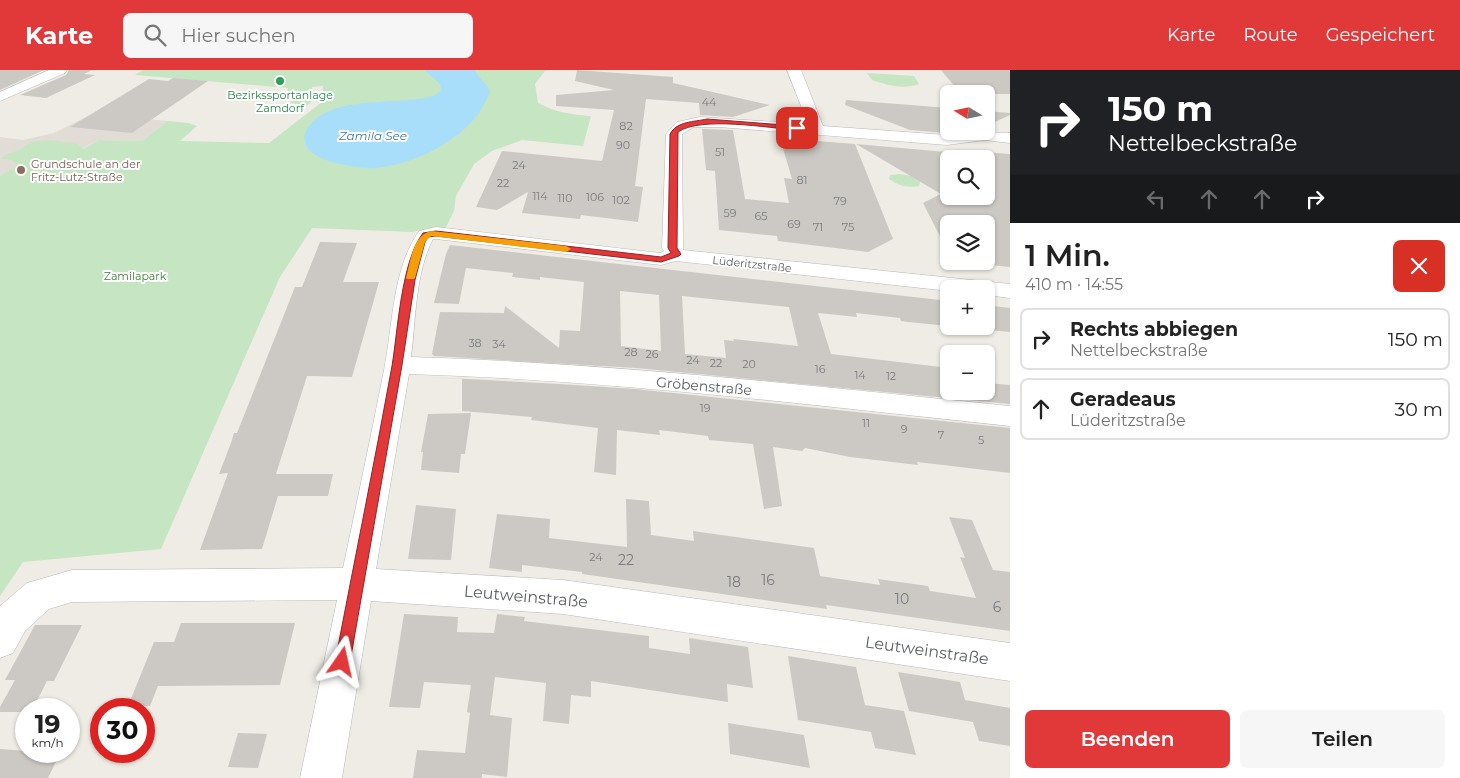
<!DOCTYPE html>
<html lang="de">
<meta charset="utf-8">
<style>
body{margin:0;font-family:Montserrat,sans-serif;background:#f6f6f6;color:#222;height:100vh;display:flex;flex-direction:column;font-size:19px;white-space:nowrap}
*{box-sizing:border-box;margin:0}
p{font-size:16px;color:#767676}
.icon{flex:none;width:28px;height:28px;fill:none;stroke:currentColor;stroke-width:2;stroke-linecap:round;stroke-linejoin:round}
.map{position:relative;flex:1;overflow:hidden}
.side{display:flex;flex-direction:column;background:#fff;width:450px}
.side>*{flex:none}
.hud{background:#202124;color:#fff;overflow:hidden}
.needle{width:32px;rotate:280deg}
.buttons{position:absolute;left:940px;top:15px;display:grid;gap:10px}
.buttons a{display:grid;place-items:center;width:55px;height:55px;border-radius:8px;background:#fff;box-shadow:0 1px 4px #0004;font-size:25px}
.speed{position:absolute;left:15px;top:628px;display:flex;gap:10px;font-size:25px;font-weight:700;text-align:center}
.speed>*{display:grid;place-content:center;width:65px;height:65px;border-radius:50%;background:#fff;box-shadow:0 1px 4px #0004;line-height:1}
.speed small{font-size:12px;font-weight:400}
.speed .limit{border:8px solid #d22;background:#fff;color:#111}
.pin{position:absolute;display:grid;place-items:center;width:42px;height:42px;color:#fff;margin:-21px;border-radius:10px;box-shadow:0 2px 8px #0006}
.me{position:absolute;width:55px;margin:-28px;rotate:11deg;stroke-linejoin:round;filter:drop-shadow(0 0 4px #0008)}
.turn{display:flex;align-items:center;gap:18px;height:105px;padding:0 15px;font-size:22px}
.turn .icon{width:65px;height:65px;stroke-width:2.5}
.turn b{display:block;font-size:35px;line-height:42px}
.lanes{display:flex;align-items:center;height:48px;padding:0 15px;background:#0003;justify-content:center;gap:25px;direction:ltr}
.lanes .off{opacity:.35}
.round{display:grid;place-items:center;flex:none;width:52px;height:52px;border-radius:8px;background:#f6f6f6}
.summary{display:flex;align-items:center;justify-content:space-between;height:85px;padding:0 15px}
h1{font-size:30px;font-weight:600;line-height:38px}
.cta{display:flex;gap:10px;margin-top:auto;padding:10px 15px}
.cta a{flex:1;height:58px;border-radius:8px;background:#e1383a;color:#fff;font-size:20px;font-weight:600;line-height:58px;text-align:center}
.cta a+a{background:#f6f6f6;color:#222}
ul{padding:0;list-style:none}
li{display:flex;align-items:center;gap:15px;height:62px;margin:0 10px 8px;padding:0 5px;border:2px solid #e0e0e0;border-radius:8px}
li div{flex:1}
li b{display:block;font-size:19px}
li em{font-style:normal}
header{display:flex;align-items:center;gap:30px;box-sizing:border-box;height:70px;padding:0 25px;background:#e1383a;color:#fff}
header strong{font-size:24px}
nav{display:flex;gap:28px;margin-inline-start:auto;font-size:18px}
.search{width:350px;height:45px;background:#f6f6f6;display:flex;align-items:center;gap:12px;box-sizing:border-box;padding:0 18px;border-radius:8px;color:#767676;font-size:19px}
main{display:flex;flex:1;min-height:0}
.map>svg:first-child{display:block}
.education{fill:#e1ddd6}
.green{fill:#c6e5c3}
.water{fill:#a9defb}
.building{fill:#ccc9c4;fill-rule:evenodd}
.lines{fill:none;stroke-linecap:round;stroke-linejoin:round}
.minor-casing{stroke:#b5b8bb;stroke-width:1}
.minor{fill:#fff;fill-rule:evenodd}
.route{fill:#e1383a;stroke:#922426}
.slow{fill:#f59e0b}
.leisure-dot{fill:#2e9e5b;stroke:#fff;stroke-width:2}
.education-dot{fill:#8d6e63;stroke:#fff;stroke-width:2}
.labels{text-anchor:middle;stroke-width:4;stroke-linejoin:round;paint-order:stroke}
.far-leisure-label{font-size:11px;fill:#27864d;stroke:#fff}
.number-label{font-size:11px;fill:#797b7d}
.far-education-label{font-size:11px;fill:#785e54;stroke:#fff;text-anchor:start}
.far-street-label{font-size:11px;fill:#5d6165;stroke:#fff}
.far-park-label{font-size:11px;fill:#3b8138;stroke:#fff}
.far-water-label{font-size:12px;font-style:italic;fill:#437aa4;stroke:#fff}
.street-label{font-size:14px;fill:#5d6165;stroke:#fff}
.near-number-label{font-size:14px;fill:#797b7d}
.near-street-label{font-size:16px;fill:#5d6165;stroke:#fff}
</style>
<header>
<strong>Karte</strong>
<div class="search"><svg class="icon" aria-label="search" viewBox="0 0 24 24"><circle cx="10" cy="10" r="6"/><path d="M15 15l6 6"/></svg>Hier suchen</div>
<nav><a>Karte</a><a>Route</a><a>Gespeichert</a></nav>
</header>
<main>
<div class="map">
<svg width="1010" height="708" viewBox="0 0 1010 708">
<rect width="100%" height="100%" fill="#efece5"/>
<!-- education -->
<polygon class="education" points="92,44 168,51 142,71 99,70 0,122 0,67 23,70 54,63"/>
<!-- green -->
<g class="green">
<path d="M143,0H548L545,1L535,14L538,33C555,42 572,45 591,46L583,76L522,70L492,81L474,94L456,126L454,141L445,159L433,158L412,162L312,158L280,207L161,479L23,492L0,526V106L18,95L12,90L2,89L4,85L19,80L31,72L50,70L78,74L83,79L99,70L142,71L168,51L189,53L197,56L180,71L269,73L322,32L323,16L312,17V31L308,35L290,33L294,29L302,28L303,23L287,22L288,18L135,5Z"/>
<path d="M867,3L914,6L919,14C903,20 887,15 872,10Z"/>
<path d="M900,104L911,106L920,112L919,116C907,118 899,116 889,109L890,105Z"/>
</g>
<!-- water -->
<path class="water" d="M424,0H475C477,6 486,13 490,21C476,64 421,93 377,98C365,99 352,96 340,94C329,92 312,86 307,77C303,71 304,65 307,59C327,27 385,34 417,29C426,28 435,27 441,20L440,14Z"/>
<!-- building -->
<g class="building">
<polygon points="0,0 44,0 0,20"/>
<polygon points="69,0 92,0 84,4 95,5 46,28 20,25 66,5"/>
<polygon points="577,0 673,7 673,13 770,35 733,47 700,45 699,33 646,29 635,116 643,117 638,152 581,145 580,149 522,143 528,122 497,140 476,137 502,81 602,91 614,40 556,36 556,25 614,20 575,11"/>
<polygon points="941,0 1010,0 1010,24 961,24"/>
<polygon points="173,8 208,11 132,63 70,57 149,9 168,11"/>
<polygon points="846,30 949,38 949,61 957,61 947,63 910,60 845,35"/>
<polygon points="986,41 1010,43 1010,45 986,56"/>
<polygon points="702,59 733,60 745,129 789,133 784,108 792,109 780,68 855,74 893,169 868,182 778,171 777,166 719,160 715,101 706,100"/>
<path d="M856,74L969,84L970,81L1010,84V197L981,194L976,191H986V154H949V178L945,176L923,133L941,124ZM949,89H986V126H949Z"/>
<polygon points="320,172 357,173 343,212 379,212 352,307 307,306 276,404 333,404 328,426 278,426 262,479 200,480 228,403 219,404 231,373 234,363 237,363 295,217 302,217"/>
<path d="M450,175L949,231V256H986V235L1010,238V262L908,252L901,251L900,248L856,243L857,247L818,243L831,284L941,297L949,312V321H986V313L1010,315V334L636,298L434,286L432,284L440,242L504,243L505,236L559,278L560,260L580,261L584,212L540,207V210L512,207L513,203L466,198L459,234L434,233L446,184ZM620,221L659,225L661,281L621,276ZM682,226L789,237L798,276L733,269L734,271L724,270L726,288L685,284Z"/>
<polygon points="430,307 559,314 635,319 1010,358 1010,403 943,395 917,392 918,395 850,387 805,378 802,381 773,377 782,436 764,439 753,374 709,370 708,366 659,360 660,365 617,360 616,405 594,402 598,358 531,350 532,347 462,341 462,309"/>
<polygon points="471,343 465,384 461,384 459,403 421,400 423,382 421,382 428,344"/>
<polygon points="626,429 649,431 651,465 694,471 693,461 814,478 820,506 880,515 878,509 928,516 930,521 976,528 960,487 965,488 949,447 972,450 993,500 1010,502 1010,561 826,535 827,539 582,504 582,502 522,495 522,502 489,498 497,444 550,449 549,468 627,477"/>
<polygon points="416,435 456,439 451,490 408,489"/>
<polygon points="404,544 458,547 457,562 494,563 497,544 525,547 524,551 649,566 649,578 690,584 689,568 748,577 753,618 727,614 728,632 591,611 591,627 571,625 569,654 543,651 546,613 495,607 490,645 512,648 507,707 482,704 482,708 413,708 417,680 465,683 470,643 467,642 471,615 424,612 420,638 389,637"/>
<polygon points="181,553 295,553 280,615 158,616 150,636 128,636 154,572 174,572"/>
<polygon points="35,555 82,555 54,611 47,611 33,639 26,639 26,642 0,642 0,637 15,610 5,610"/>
<polygon points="788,586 856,597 865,635 904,641 916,685 875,678 871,662 798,650"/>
<polygon points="898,602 960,612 965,630 1010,638 1010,676 979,671 973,652 909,641"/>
<polygon points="728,653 804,665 810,698 730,684"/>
<polygon points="238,663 267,664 258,698 228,697"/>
<polygon points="0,679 26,681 61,682 48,708 0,708"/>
</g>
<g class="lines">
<!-- minor casing -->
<g class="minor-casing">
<g id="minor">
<polygon points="49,0 67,0 65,3 0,31 0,22"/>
<path d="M787,0H801L823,56L947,65L957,64L959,61L1010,63V73L985,70L947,75L719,57H694L682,64L683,180L1010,214V228L986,225V219H949V221L676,191L661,195L436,169H433C415,204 416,249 411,287C611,293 811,316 1010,336V356C810,335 610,310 409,304L376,499L563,510L1010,573V611L563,544L371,531L342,708H300L337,530L72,532L49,539L25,561L13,583L0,588V536L27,513L72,500L343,498C357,432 371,366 384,300C393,255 392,200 419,161L436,157L660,183L664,181L662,178L666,64L677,52L700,47L808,54Z"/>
</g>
</g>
<!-- minor -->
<use href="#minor" class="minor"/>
</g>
<!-- route -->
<path class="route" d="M707,49L797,56L800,58L797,60C768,58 701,46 678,62L677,178L681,184L679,186L661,192L436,166L428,167L425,172L415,210L402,295L350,592L348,597L342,599L337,597L335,592C354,493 374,395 392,296C398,260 401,192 423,163L436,161L661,187L671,183L668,178L670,64C677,51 694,52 707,49Z"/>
<!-- slow -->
<path class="slow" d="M431,161L566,176L571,179L566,182L431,166L425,172L415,208L414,209H408L406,208C411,191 412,166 431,161Z"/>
<!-- markers -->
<circle class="leisure-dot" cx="280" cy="11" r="5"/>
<circle class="education-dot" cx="21" cy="100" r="5"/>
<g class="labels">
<!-- far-leisure labels -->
<g class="far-leisure-label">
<text x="280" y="29">Bezirkssportanlage<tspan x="280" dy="13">Zamdorf</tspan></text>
</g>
<!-- number labels -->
<g class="number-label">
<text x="709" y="36">44</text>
<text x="626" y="60">82</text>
<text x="623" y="79">90</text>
<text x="720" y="86">51</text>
<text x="519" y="99">24</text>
<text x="802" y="114">81</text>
<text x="503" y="117">22</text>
<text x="540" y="130">114</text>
<text x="595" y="131">106</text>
<text x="565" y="132">110</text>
<text x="621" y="134">102</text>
<text x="840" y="135">79</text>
<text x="730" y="147">59</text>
<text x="761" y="150">65</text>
<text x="794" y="158">69</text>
<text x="818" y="161">71</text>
<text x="848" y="161">75</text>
<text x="475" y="277">38</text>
<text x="499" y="278">34</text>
<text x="631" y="286">28</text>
<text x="652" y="288">26</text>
<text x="693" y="294">24</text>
<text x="716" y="297">22</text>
<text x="749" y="298">20</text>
<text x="820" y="303">16</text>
<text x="860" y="309">14</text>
<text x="891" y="310">12</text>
<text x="705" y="342">19</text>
<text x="866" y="357">11</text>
<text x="904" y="363">9</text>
<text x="941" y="369">7</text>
<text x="981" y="374">5</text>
<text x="596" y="491">24</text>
</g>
<!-- far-education labels -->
<g class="far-education-label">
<text x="31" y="98">Grundschule an der<tspan x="31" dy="13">Fritz-Lutz-Straße</tspan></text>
</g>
<!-- far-street labels -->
<g class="far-street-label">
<text transform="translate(752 194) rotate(6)" y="4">Lüderitzstraße</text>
</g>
<!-- far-park labels -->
<g class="far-park-label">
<text x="135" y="210">Zamilapark</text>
</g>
<!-- far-water labels -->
<g class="far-water-label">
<text x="373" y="70">Zamila See</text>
</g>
<!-- street labels -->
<g class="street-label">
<text transform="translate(704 316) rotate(5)" y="5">Gröbenstraße</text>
</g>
<!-- near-number labels -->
<g class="near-number-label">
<text x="626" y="495">22</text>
<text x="768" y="515">16</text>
<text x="734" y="517">18</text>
<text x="902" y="534">10</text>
<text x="997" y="542">6</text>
</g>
<!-- near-street labels -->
<g class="near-street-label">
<text transform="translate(526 526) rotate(5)" y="6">Leutweinstraße</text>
<text transform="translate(927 580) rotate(8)" y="6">Leutweinstraße</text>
</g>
</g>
</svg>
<div class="buttons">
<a><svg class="needle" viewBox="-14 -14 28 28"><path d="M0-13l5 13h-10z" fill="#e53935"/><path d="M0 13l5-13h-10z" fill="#767676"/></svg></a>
<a><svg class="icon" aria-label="search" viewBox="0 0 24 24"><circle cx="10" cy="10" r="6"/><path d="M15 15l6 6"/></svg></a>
<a><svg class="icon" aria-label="layers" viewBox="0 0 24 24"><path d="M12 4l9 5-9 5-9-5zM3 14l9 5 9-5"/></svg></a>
<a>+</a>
<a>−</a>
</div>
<div class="speed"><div>19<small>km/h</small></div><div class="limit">30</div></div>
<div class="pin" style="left:797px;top:58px;background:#d93025"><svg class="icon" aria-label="arrive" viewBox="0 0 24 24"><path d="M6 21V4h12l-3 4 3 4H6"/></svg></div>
<svg class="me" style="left:342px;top:592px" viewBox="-20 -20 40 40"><path d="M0-17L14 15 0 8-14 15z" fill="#e1383a" stroke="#fff" stroke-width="4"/></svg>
</div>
<section class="side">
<div class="hud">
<div class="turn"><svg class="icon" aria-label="right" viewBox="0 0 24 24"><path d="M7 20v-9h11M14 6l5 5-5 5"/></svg><div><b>150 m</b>Nettelbeckstraße</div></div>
<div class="lanes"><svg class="icon off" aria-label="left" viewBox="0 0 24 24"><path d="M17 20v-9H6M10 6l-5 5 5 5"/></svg><svg class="icon off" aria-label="ahead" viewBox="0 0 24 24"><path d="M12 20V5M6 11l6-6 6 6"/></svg><svg class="icon off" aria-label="ahead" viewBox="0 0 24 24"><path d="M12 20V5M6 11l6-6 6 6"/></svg><svg class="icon" aria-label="right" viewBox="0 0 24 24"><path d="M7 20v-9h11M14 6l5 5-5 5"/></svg></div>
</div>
<div class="summary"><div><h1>1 Min.</h1><p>410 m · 14:55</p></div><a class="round" style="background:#d93025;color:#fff"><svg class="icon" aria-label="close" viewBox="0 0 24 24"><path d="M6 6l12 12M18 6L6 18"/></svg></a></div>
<ul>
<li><svg class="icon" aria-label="right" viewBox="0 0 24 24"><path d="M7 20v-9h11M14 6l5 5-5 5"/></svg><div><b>Rechts abbiegen</b><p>Nettelbeckstraße</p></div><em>150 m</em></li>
<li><svg class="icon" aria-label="ahead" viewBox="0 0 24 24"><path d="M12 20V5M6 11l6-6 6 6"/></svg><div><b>Geradeaus</b><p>Lüderitzstraße</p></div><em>30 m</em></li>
</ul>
<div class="cta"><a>Beenden</a><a>Teilen</a></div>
</section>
</main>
